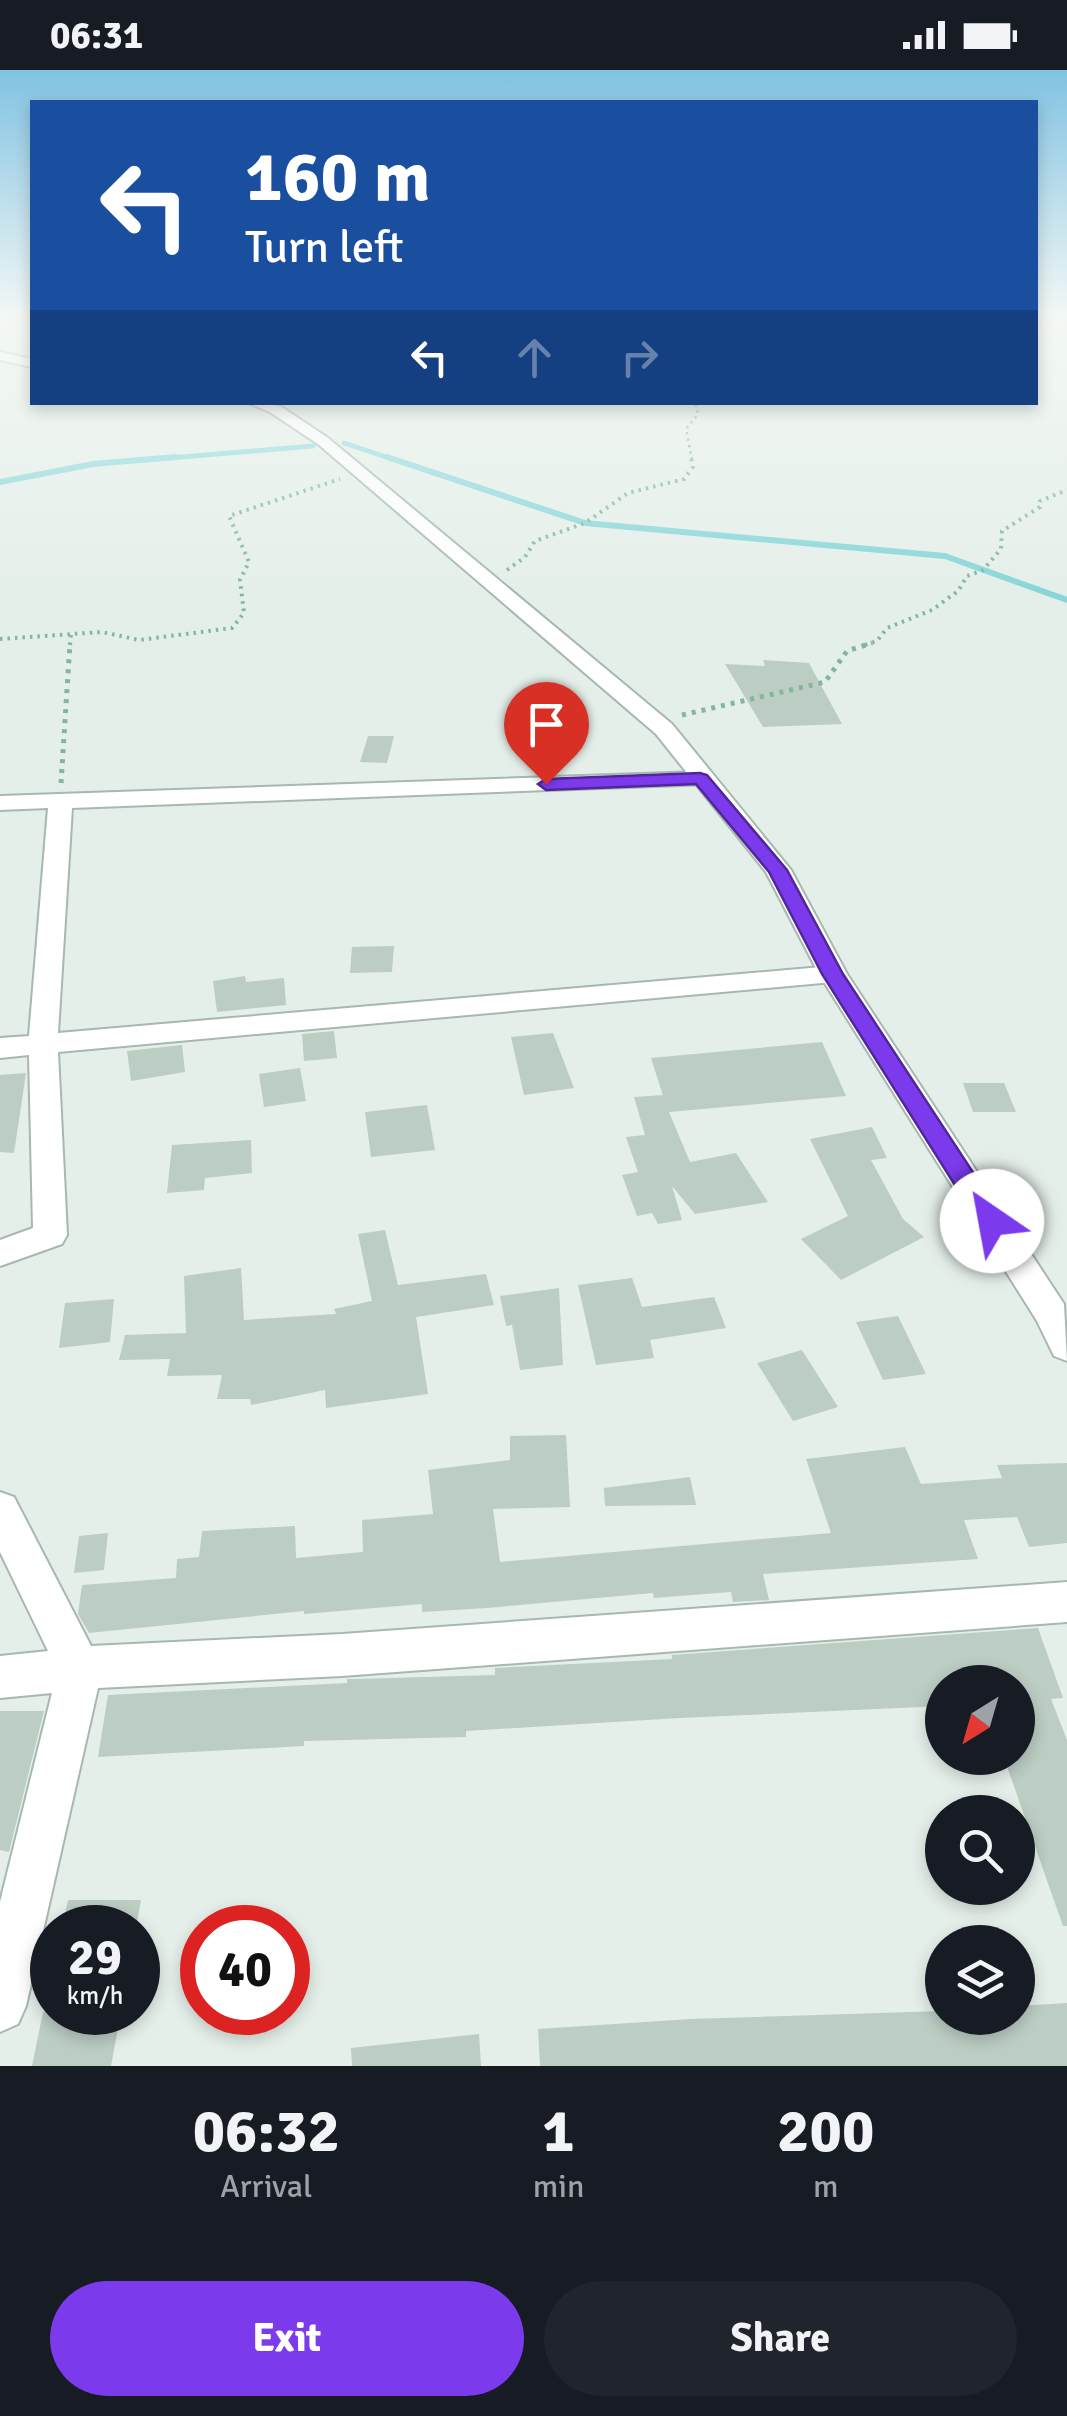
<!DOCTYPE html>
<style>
body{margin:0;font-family:Signika,sans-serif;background:#20242c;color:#f1f3f6;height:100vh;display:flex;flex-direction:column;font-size:38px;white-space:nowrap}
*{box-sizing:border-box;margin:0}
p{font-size:32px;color:#9ea1a6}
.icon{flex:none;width:55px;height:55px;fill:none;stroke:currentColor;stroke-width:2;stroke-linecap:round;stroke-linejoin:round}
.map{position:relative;height:1996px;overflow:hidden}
.drawer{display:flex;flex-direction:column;background:#171b24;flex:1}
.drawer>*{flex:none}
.banner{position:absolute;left:30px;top:30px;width:1008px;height:305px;border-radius:0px;box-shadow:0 5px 15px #0003;background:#1a4fa0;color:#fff;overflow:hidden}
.needle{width:65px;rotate:217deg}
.fabs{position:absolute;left:925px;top:1595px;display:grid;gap:20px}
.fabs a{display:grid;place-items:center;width:110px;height:110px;border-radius:50%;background:#171b24;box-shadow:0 5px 15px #0003;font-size:50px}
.speed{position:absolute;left:30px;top:1835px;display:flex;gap:20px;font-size:50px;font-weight:700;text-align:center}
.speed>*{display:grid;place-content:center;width:130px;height:130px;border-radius:50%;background:#171b24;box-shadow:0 5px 15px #0003;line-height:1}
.speed small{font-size:25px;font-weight:400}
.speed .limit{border:15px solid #d22;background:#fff;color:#111}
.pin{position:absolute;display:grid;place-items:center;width:85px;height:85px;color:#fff;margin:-102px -42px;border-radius:50% 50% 50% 0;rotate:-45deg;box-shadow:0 0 10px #0007}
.pin .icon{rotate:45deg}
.me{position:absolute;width:110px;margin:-55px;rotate:327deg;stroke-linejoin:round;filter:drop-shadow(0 0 8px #0008)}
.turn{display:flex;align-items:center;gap:35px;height:210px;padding:0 50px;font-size:45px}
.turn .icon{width:130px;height:130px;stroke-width:2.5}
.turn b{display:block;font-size:70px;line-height:85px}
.lanes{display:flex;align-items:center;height:95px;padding:0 50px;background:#0003;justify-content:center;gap:50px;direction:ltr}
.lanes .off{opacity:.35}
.eta{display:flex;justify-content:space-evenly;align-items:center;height:170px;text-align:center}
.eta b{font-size:60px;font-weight:800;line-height:70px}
.primary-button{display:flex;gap:20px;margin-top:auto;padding:20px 50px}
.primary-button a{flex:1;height:115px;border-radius:60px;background:#7c3aed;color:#fff;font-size:40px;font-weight:800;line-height:115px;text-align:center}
.primary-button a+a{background:#20242c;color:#f1f3f6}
.status{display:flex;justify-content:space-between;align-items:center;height:70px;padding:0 50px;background:#171b24;direction:ltr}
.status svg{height:28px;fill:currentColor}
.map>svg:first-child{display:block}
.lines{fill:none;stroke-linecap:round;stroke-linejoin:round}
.stream-far1{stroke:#88d6d9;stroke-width:5}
.stream{stroke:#88d6d9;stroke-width:6}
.building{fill:#bccdc4}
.minor-casing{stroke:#a6b8b0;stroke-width:4}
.tertiary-casing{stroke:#a6b8b0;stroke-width:4}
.path-far2{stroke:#82b69f;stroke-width:2.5;stroke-dasharray:2.5 4;stroke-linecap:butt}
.path-far1{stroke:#82b69f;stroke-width:4;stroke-dasharray:2.5 5;stroke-linecap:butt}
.path{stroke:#82b69f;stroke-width:5;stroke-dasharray:4 6;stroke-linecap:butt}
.minor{fill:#fff;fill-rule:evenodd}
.tertiary{fill:#fff;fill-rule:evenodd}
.route{fill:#7c3aed;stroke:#51269a;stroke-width:2.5}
</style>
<div class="status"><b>06:31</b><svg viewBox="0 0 49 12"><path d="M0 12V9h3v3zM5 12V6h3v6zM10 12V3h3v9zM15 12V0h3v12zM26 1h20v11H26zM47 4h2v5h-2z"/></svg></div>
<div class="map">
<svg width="1067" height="1996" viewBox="0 0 1067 1996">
<rect width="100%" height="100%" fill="#e5efe9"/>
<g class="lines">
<!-- stream-far1 -->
<g class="stream-far1">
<polyline points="344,373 395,390"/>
<polyline points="145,390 313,376"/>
</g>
<!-- stream -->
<g class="stream">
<polyline points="387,387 585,453 945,486 1067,530"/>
<polyline points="0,412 93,394 175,387"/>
</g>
</g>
<!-- building -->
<g class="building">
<polygon points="763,590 809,593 842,654 763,657 725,594 765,596"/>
<polygon points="368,666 394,666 387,693 360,692"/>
<polygon points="394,876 392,902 350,903 352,877"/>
<polygon points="245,906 246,912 284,908 286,935 217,942 213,911"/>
<polygon points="334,961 337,988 304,991 302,964"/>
<polygon points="553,963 574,1018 524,1025 511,967"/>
<polygon points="822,972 846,1026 669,1042 690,1092 736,1083 768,1132 695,1144 672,1116 682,1150 658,1154 652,1143 637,1146 622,1105 638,1102 626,1067 645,1065 634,1027 663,1025 664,1029 651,988"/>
<polygon points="182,975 185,1002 131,1011 127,981"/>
<polygon points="300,998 306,1031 264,1037 259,1004"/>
<polygon points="26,1003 14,1083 0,1082 0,1005"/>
<polygon points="963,1013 1004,1013 1016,1042 973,1042"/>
<polygon points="427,1035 435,1080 371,1087 365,1042"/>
<polygon points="872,1057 887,1088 871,1090 903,1149 924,1167 841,1210 801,1169 848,1146 810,1069"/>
<polygon points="251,1070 252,1103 205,1108 204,1120 167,1123 172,1075"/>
<polygon points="385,1160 398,1215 486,1204 494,1235 416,1247 428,1324 326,1338 325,1320 251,1335 250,1329 217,1329 222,1305 167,1306 170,1289 119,1290 125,1265 186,1263 184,1206 241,1198 244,1250 336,1244 334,1239 372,1231 358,1164"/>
<polygon points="632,1208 642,1237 714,1227 726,1258 650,1270 654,1288 596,1295 578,1215"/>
<polygon points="559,1218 563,1295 520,1300 512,1255 506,1256 500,1226"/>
<polygon points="114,1229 110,1272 59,1278 65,1233"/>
<polygon points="898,1246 926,1304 883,1310 856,1252"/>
<polygon points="802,1280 838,1337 793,1351 757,1293"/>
<polygon points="566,1365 570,1437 493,1439 500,1492 831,1463 806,1389 905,1377 921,1414 1002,1408 997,1395 1067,1393 1067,1473 1029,1477 1017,1447 964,1450 978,1489 763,1504 769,1530 733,1532 731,1522 654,1528 653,1523 487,1538 422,1542 422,1534 304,1544 304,1541 89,1563 78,1544 82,1515 176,1508 177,1489 199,1487 202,1461 295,1456 296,1488 363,1482 362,1450 433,1444 428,1400 510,1390 510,1366"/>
<polygon points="690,1407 696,1435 605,1436 604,1418"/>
<polygon points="108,1463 104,1500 74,1503 79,1466"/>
<polygon points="1038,1558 1063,1628 1051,1629 1067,1670 1067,1856 1063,1856 1004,1688 1018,1688 1018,1612 942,1612 942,1636 680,1648 466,1661 466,1667 304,1671 304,1676 98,1687 108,1625 347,1613 347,1609 357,1609 495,1605 495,1598 672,1589 672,1585"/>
<polygon points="0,1641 44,1641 9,1782 0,1780"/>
<polygon points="68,1830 141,1830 136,1858 62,1858"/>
<polygon points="1067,1933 1067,1996 540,1996 538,1959 691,1949 942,1941 942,1948 1018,1948 1018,1936"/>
<polygon points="43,1942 121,1942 111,1996 32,1996"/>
<polygon points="479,1964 481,1996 352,1996 351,1978"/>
</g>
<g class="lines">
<!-- minor casing -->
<g class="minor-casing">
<g id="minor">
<polygon points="700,702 712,709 708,714 72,738 58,963 833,896 847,904 833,912 58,982 67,1165 62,1174 0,1196 0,1170 33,1158 29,985 0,988 0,968 29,966 48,738 0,740 0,726"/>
<polygon points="0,1422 14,1427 91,1576 342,1564 1067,1512 1067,1552 342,1606 98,1618 26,1936 18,1954 0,1962 0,1832 52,1623 0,1628 0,1586 48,1581 0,1482"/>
</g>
</g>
<!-- tertiary casing -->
<g class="tertiary-casing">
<g id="tertiary">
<polygon points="0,282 32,289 32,297 0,290"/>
<polygon points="246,332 280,336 328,368 672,654 791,800 847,904 1064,1234 1067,1291 1054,1286 1037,1251 819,904 766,802 656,664 318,374 270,342"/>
</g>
</g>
<!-- path-far2 -->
<polyline class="path-far2" points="692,390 686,359 698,344 695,332"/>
<!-- path-far1 -->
<g class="path-far1">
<polyline points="507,500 525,487 535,471 585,453 628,423 684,409 693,397 691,387"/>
<polyline points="0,569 102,562 139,570 232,558 244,543 240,510 249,492 229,446 340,409"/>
<polyline points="70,575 71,564"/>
<polyline points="865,575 877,571 887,558 932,540 958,521 967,506 983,500 1001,479 1002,461 1040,437 1040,431 1067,420"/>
</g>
<!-- path -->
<g class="path">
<polyline points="682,645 825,612 847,581 872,573"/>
<polyline points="61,713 70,573"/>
</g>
<!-- minor -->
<use href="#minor" class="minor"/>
<!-- tertiary -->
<use href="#tertiary" class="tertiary"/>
</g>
<!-- sky -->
<linearGradient id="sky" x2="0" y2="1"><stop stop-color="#81c2e2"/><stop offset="0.47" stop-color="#f3f8f5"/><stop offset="1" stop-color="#f3f8f5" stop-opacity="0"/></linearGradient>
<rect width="1067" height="523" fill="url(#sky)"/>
<!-- route -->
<polygon class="route" points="700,703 707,705 787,800 843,904 1001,1145 1004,1151 1001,1158 982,1158 822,904 769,802 696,714 546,720 538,714 546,709"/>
</svg>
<div class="fabs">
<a><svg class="needle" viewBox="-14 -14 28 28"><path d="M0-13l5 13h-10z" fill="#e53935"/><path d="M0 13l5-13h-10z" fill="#9ea1a6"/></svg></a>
<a><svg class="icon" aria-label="search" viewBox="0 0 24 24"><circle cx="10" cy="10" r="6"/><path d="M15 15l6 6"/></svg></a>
<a><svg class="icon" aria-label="layers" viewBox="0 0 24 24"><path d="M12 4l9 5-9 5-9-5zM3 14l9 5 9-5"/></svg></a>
</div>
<div class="speed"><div>29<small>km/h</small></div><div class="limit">40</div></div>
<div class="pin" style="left:546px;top:714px;background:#d93025"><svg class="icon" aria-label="arrive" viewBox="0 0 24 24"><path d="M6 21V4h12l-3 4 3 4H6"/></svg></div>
<svg class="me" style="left:992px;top:1151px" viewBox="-20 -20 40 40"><circle r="19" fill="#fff"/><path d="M0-13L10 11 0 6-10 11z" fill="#7c3aed"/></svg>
<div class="banner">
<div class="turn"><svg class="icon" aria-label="left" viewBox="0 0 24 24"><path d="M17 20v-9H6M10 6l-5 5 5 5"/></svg><div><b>160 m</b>Turn left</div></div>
<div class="lanes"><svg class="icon" aria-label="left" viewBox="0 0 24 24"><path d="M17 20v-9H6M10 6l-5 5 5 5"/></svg><svg class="icon off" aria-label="ahead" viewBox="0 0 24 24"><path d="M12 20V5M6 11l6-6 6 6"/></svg><svg class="icon off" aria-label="right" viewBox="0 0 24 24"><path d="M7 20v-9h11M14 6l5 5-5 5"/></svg></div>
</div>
</div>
<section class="drawer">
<div class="eta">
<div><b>06:32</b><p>Arrival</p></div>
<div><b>1</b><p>min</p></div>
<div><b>200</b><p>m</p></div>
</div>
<div class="primary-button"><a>Exit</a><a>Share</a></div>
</section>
